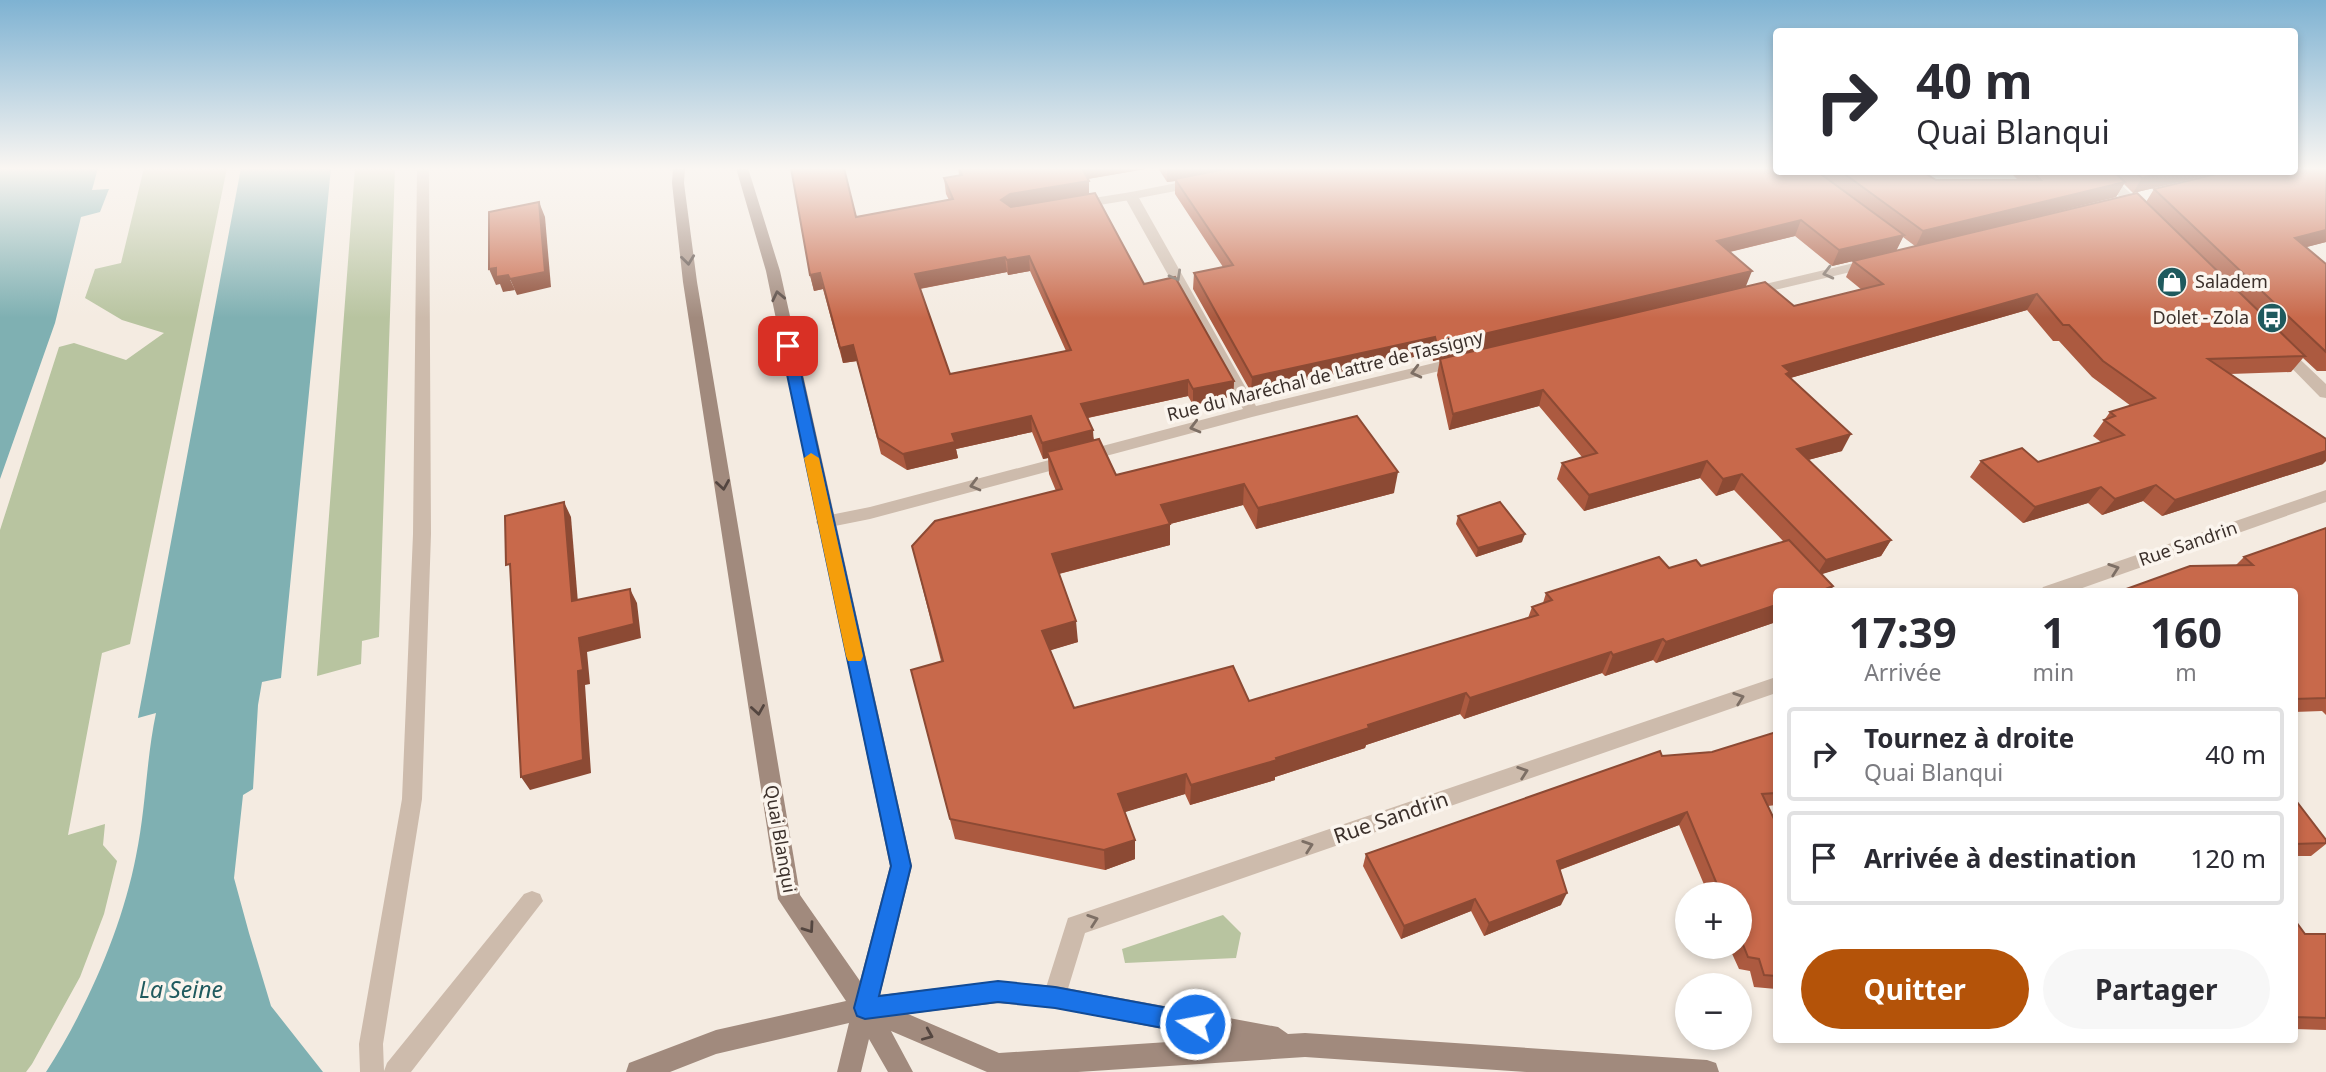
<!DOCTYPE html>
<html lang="fr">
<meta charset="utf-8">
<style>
body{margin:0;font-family:"Noto Sans",sans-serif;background:#f7f7f7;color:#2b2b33;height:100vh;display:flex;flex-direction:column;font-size:26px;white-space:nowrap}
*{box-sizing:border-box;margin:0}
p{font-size:23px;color:#7c7c81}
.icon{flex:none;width:38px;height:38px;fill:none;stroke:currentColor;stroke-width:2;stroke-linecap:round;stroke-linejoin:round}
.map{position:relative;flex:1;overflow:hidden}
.side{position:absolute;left:1773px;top:588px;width:525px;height:455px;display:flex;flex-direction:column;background:#fff;border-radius:7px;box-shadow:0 4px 10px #0003}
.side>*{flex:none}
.top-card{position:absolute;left:1773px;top:28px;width:525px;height:147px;border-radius:7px;box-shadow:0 4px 10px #0003;background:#fff;color:#2b2b33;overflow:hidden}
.buttons{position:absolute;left:1675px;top:882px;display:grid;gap:14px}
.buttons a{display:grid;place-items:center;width:77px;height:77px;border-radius:50%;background:#fff;box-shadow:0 4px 10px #0003;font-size:35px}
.pin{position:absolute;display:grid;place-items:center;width:60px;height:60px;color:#fff;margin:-30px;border-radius:14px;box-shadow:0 4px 10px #0006}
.me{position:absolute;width:77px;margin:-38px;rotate:281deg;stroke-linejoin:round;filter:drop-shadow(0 0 5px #0008)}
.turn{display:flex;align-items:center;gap:24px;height:147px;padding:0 28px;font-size:32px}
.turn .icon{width:91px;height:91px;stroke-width:2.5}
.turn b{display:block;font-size:49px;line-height:60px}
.eta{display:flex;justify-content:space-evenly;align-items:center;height:119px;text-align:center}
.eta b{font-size:42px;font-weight:700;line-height:49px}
.primary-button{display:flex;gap:14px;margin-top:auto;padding:14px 28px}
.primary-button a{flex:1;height:80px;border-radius:42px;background:#b45309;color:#fff;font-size:28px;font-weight:700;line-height:80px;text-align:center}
.primary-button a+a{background:#f7f7f7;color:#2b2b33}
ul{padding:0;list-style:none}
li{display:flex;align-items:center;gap:21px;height:94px;margin:0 14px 10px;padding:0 14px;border:4px solid #e1e1e2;border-radius:7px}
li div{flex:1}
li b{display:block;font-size:26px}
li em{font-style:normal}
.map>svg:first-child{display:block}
.green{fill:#b8c4a0}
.water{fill:#7fb0b2}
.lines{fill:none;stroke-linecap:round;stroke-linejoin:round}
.service{fill:#cdbbac;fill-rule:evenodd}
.minor{fill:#cdbbac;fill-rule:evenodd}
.tertiary{fill:#cdbbac;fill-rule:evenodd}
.secondary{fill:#a18a7d;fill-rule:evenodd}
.wall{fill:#ac5a40;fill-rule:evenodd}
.shaded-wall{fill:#8c4a34}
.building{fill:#c8694b;stroke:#8c4a34;stroke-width:2;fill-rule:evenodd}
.oneway{stroke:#544640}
.oneway2{stroke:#7d6f65}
.route{fill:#1a73e8;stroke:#114b97;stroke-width:2}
.slow{fill:#f59e0b}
.labels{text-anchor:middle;stroke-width:7;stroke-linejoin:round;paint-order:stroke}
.poi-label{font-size:18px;fill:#3b302b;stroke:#fbf5ee;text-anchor:start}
.street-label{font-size:18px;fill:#3b302b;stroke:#fbf5ee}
.near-street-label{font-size:21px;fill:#3b302b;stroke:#fbf5ee}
.near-water-label{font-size:23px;font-style:italic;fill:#1f5a5e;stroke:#fbf5ee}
</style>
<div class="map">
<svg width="2326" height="1072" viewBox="0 0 2326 1072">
<rect width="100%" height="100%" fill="#f4ebe1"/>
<!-- green -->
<g class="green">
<polygon points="144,168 227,168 130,644 102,653 68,835 105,824 103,845 117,861 104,914 80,977 32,1064 26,1072 0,1072 0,530 59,347 74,343 126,360 164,333 122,320 85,298 95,269 121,263"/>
<polygon points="355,168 395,168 379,637 362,641 361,664 317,676"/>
<polygon points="1223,915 1241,933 1236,958 1125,963 1122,949"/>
</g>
<!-- water -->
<g class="water">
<polygon points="0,168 98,168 92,190 109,189 100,212 81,217 55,323 0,479"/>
<path d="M241,168H331L281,678L262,682L258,705L253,789L243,795L234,878L249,933L271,1006L323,1072H46C86,1010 122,929 136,856C146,808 146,760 156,713L138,718Z"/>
</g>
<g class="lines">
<!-- service -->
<g class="service">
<polygon points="417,168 429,168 431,534 422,799 383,1044 384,1071 387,1063 524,894 532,891 540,894 543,901 411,1072 360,1072 359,1044 402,799 413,534"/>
<polygon points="1131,192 1138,196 1136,199 1075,209 1068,205 1075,201"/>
</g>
<!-- minor -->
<g class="minor">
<polygon points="1197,179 1203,183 1202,186 1139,198 1256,406 1459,357 1464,359 1467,362 1464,365 1252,417 870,519 825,528 819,526 816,522 819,518 825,516 870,507 1243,409 1124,196 1131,192"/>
<polygon points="1871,259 1876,260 1876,266 1749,296 1742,292 1744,289"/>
<polygon points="2326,490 2326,502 2071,592 2040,592 2043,587"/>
<polygon points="1776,677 1776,693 1085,933 1063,1005 1055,1008 1047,1005 1043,997 1068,918"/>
</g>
<!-- tertiary -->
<g class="tertiary">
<polygon points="2094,172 2107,172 2147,208 2147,214 2137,214"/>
<polygon points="2281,344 2286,346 2326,384 2326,398 2320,397 2276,352 2273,349"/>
</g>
<!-- secondary -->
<path class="secondary" d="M673,168H685L684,183L697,282L800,895L860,981L890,866L766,271L736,168H748L780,271L912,866L880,995L998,981L1055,986L1278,1027L1288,1034L1305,1033L1707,1060L1716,1063L1719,1072H1526L1305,1057L1078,1072H987L891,1031L913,1072H888L869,1039L861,1072H837L849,1023L716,1054L670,1072H626L629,1063L716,1030L846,1001L778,899L683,282L672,183ZM998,1003L1055,1008L1214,1039L999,1053L908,1014Z"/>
</g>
<!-- wall -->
<g class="wall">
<path d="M958,168H1151L1088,179L1089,194L1144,284L1234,381L1233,396L1193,405L1188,396L1088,418L1094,440L1116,475L1394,493L1256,529L1243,505L1170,524V545L1059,574L1078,642L1050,650L1074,708L1249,701L1528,618L1532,607L1543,603L1546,593L1669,568L1701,566L1784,542L1734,490L1716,496L1700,478L1584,511L1557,479L1562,463L1582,457L1539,406L1449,430L1437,375L1440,359L1433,361L1432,353L1251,392L1193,289L1194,273L1223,267L1175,194V181L1167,182L1158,168H1776V172H1923L1936,180H2018L2010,172H2221L2133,193L2124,184L2116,197L1938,241L2146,202L2154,189L2326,168V242L2306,247L2326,264V371H2317L2303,358L2291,372L2230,374L2323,464L2162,516L2143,501L2102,515L2088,503L2023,523L1970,477L1981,461L2038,462L2101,442L2093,436L2110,412L2131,406L2092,377L2059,341H2053L2027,310L1790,378L1842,451L1808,460L1891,540L1881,556L1821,574L1833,586L1830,592H1776V622L1656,663L1653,660L1605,676L1602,673L1464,719L1460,714L1366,745L1365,748L1275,777V780L1190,805L1185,794L1124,812L1135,840V859L1105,870L955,839L916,690L941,661L912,546L1056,491L1049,474L1048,458L1043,459L1032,432L956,449L958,458L907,470L881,454L857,361L843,363L823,289L814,291L810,275L856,217L949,200L946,194L944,178L959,175ZM1795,236L1832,266L1853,261L1846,277L1862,290L1794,306L1746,286L1730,252ZM1903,237L1915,246L1896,251ZM1030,271L1066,351L950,374L920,289L1007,272L1008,275Z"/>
<polygon points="1458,516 1522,542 1476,557 1456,524"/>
<polygon points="2326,528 2326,715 2322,711 2294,712 2294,592 2236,565 2244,557"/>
<polygon points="1776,732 1776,805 1768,806 1776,823 1776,989 1754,987 1750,971 1739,969 1729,947 1740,947 1740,894 1708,894 1679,825 1560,870 1561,905 1484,936 1471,911 1401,939 1363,866 1366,854 1662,756 1712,752"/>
<polygon points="2294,798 2326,840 2326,844 2311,856 2294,856"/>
<polygon points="2294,919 2305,934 2326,934 2326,1030 2294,1029"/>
</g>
<!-- shaded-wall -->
<g class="shaded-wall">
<polygon points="1080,168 1151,168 1081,180"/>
<polygon points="1167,168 1240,168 1175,179 1175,181 1167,182"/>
<polygon points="2169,172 2221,172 2133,193 2142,178"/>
<polygon points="1089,181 1089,196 1012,209 1001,200 1010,194"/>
<polygon points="2125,182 2116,197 1916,246 1923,231"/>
<polygon points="539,202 545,217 551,287 517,295 510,279"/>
<polygon points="1801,220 1795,236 1712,256 1717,241"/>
<polygon points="2326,230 2326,242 2284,253 2295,238"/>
<polygon points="1904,235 1896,251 1832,266 1839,250"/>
<polygon points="1029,256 1030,271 1008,275 1007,260"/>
<polygon points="1005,257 1007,272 918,289 915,274"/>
<polygon points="496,268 508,275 515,290 503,292 500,284 496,285 489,269"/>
<polygon points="1752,271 1746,286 1433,361 1437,345"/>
<polygon points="820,273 823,289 814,291 810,275"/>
<polygon points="2037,294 2027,310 1787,379 1783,366"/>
<polygon points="1435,337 1432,353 1251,392 1252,377"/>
<polygon points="853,345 857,361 843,363 840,348"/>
<polygon points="1188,380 1188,396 1082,419 1081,404"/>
<polygon points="1234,381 1233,396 1193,405 1193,389"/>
<polygon points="1543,390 1539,406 1449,430 1453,414"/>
<polygon points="1031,416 1032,432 956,449 958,458 907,470 903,454 952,434"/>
<polygon points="1093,430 1094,445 1047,452 1048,458 1043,459 1042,443"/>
<polygon points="1851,434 1842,451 1789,465 1797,449"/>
<polygon points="2326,451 2326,461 2323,464 2162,516 2175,500"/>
<polygon points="1707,461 1700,478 1584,511 1589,495"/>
<polygon points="1398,472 1394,493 1256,529 1258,508"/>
<polygon points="1742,474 1734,490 1716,496 1723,479"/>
<polygon points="1244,484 1243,505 1170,524 1170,545 1054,575 1052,554 1161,505"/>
<polygon points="2156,485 2143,501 2102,515 2115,499"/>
<polygon points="2101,487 2088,503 2023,523 2035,507"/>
<polygon points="564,502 571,517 579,615 572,601"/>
<polygon points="1525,534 1522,542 1476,557 1478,548"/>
<polygon points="1891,540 1881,556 1816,576 1826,560"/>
<polygon points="1833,586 1830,592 1818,592"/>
<polygon points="630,589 637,603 641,638 587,652 590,684 585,685 591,773 530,790 521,777 578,671 579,638"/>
<polygon points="1776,605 1776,622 1656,663 1666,642"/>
<polygon points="1076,621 1078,642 1045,652 1042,631"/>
<polygon points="1663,639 1653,660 1605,676 1613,655"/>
<polygon points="1611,652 1602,673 1464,719 1470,698"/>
<polygon points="1466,693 1460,714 1366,745 1365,748 1275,777 1275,780 1190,805 1191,785 1276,758 1368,725"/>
<polygon points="1186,774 1185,794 1119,814 1118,794"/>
<polygon points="1687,812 1679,825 1551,873 1557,861"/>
<polygon points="1135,840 1135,859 1105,870 1104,850"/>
<polygon points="1567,893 1561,905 1484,936 1489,923"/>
<polygon points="1475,899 1471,911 1401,939 1404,926"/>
</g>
<!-- building -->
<g class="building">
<path d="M791,168H844L856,217L953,199L944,178L962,175L959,168H1082L1089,181L1010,194L1001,200L1011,207L1095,193L1144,284L1175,277L1234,381L1193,389L1188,380L1081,404L1093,430L1042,443L1031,416L952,434L955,442L903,454L878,438L853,345L840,348L820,273L810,275ZM1029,256L1071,350L950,374L915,274L1005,257L1007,260Z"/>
<polygon points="1230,168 1776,168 1776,172 1818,172 1904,235 1839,250 1801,220 1717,241 1752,271 1437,345 1435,337 1252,377 1194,273 1233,265 1175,179"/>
<polygon points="2294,168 2326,168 2326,230 2295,238 2326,264 2326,352 2154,189 2224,172 2294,172"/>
<polygon points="1842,172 1923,172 1936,180 2041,180 2033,172 2114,172 2125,182 1923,231"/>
<polygon points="2135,172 2169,172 2142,178"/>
<polygon points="2137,193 2305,356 2208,359 2326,439 2326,451 2175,500 2156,485 2115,499 2101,487 2035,507 1981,461 2022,448 2038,462 2124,435 2104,420 2115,416 2110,412 2155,398 2103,361 2069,325 2063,325 2037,294 1783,366 1790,372 1786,374 1851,434 1797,449 1891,540 1826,560 1742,474 1723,479 1707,461 1589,495 1562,463 1597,453 1543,390 1453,414 1440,359 1765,282 1794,306 1883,284 1853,261"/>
<polygon points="539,202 545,272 510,279 508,275 496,277 496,268 489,269 489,212"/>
<polygon points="1357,416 1398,472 1258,508 1244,484 1161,505 1170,524 1052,554 1076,621 1042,631 1074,708 1233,666 1249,701 1538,615 1532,607 1552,600 1546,593 1659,557 1669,568 1696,560 1701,566 1789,540 1833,586 1818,592 1776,592 1776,605 1666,642 1663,639 1613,655 1611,652 1470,698 1466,693 1368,725 1369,728 1276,758 1277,760 1191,785 1186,774 1118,794 1135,840 1104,850 950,819 911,670 943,661 912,546 935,521 1062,489 1047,452 1099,439 1116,475"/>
<polygon points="564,502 572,601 630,589 634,624 579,638 583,670 578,671 583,760 521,777 510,564 506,565 505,516"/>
<polygon points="1500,502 1525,534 1478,548 1458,516"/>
<polygon points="2326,528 2326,698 2294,699 2294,592 2118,592 2190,566 2253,565 2244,557"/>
<polygon points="1776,732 1776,793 1762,794 1776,823 1776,976 1764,975 1759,959 1748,957 1740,937 1740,894 1721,894 1687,812 1557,861 1567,893 1489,923 1475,899 1404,926 1366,854 1660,751 1662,756 1712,752"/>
<polygon points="2294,798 2326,840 2326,843 2294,844"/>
<polygon points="2294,919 2305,934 2326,934 2326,1018 2294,1017"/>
</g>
<!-- one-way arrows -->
<defs><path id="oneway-chevron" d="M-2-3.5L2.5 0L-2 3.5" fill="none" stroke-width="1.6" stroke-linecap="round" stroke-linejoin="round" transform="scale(1.75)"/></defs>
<g class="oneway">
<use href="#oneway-chevron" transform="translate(688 260) rotate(83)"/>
<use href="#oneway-chevron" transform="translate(778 296) rotate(-102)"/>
<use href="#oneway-chevron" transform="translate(723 485) rotate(81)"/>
<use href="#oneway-chevron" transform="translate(758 710) rotate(81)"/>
<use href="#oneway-chevron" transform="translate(809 928) rotate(55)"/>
<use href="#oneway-chevron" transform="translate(928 1035) rotate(23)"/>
</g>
<g class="oneway2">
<use href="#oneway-chevron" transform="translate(1828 273) rotate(166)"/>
<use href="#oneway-chevron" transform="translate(1176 276) rotate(61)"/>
<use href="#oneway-chevron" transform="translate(1416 372) rotate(166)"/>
<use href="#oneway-chevron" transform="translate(1195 427) rotate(165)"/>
<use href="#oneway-chevron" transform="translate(975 485) rotate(165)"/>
<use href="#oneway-chevron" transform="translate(2114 569) rotate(-19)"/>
<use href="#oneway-chevron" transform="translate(1739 698) rotate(-19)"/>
<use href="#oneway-chevron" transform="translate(1523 772) rotate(-19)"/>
<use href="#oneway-chevron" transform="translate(1308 846) rotate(-19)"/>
<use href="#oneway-chevron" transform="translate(1093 920) rotate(-19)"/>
</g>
<!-- sky -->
<linearGradient id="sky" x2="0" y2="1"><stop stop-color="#7eb2d2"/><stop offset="0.53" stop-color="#faf6f2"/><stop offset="1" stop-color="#faf6f2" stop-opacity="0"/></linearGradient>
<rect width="2326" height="318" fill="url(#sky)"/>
<!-- route -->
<polygon class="route" points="788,342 795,346 911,866 879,996 998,981 1055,987 1195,1013 1203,1016 1206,1024 1203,1031 1195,1034 1055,1008 998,1002 865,1019 857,1016 854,1008 891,866 781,346"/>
<!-- slow -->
<polygon class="slow" points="811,453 819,458 863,656 861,661 848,661 846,656 804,458"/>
<!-- icons -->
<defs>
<g id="shop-disc" transform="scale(1.575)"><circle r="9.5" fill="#1f5a5e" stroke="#fbf5ee"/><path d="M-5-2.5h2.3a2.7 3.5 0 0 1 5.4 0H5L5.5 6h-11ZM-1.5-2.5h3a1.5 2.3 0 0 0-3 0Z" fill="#fff"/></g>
<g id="bus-disc" transform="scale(1.575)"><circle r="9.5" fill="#1f5a5e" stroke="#fbf5ee"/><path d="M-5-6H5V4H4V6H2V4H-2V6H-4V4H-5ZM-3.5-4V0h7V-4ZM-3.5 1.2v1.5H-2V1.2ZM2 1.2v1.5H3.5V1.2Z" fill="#fff"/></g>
</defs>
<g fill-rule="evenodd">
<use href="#shop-disc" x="2172" y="282"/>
<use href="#bus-disc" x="2272" y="318"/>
</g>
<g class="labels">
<!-- poi labels -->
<g class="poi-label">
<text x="2195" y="288">Saladem</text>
<text x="2249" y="324" text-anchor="end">Dolet - Zola</text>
</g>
<!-- street labels -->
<g class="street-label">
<text transform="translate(1325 376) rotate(-14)" y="6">Rue du Maréchal de Lattre de Tassigny</text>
<text transform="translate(2188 544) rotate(-19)" y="6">Rue Sandrin</text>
<text transform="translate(780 839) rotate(80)" y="6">Quai Blanqui</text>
</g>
<!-- near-street labels -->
<g class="near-street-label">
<text transform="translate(1391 818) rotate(-19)" y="7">Rue Sandrin</text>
</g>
<!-- near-water labels -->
<g class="near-water-label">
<text x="181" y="998">La Seine</text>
</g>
</g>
</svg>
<div class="buttons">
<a>+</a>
<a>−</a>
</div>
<div class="pin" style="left:788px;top:346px;background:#d93025"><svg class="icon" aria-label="arrive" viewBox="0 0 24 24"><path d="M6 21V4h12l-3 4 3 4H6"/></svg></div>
<svg class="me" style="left:1195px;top:1024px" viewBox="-20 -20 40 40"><circle r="17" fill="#1a73e8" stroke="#fff" stroke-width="3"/><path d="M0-11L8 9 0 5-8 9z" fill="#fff"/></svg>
<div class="top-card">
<div class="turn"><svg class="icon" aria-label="right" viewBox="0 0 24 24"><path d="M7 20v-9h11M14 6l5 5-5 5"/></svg><div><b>40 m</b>Quai Blanqui</div></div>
</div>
<section class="side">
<div class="eta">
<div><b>17:39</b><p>Arrivée</p></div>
<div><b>1</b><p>min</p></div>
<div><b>160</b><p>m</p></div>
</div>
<ul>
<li><svg class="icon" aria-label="right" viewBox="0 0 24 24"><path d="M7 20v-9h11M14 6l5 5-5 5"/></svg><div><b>Tournez à droite</b><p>Quai Blanqui</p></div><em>40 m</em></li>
<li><svg class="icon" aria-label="arrive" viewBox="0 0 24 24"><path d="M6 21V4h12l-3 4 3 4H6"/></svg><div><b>Arrivée à destination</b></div><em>120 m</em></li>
</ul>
<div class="primary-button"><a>Quitter</a><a>Partager</a></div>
</section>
</div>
